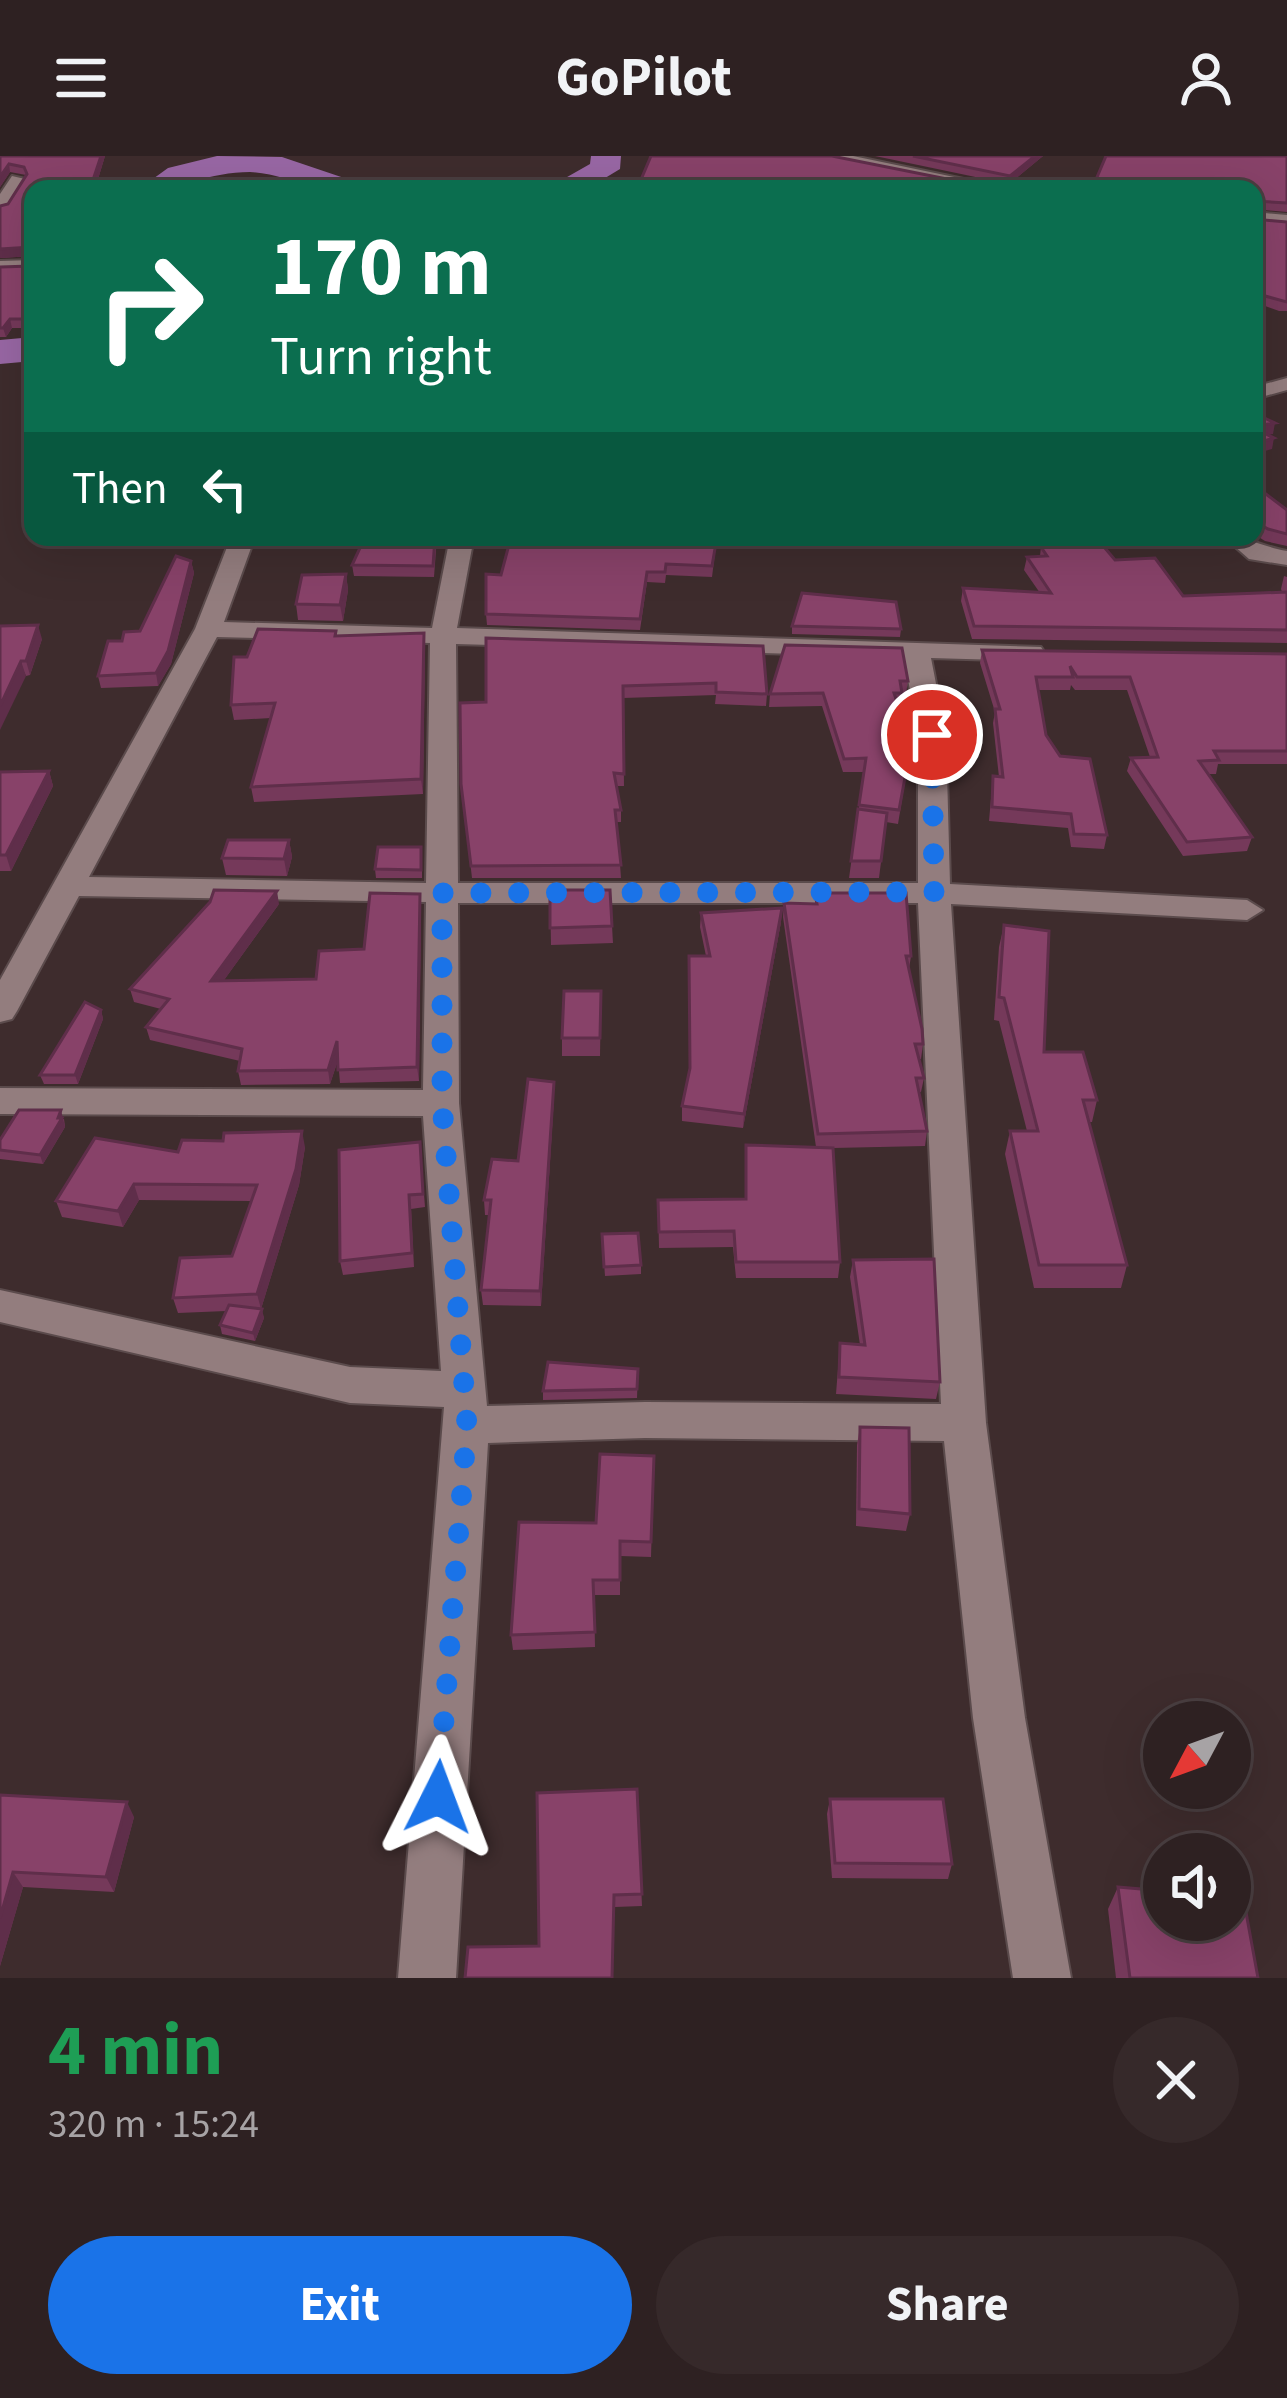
<!DOCTYPE html>
<meta charset="utf-8">
<style>
body{margin:0;font-family:"Source Sans 3",sans-serif;background:#36292a;color:#f1f3f6;height:100vh;display:flex;flex-direction:column;font-size:45px;white-space:nowrap}
*{box-sizing:border-box;margin:0}
p{font-size:39px;color:#a7a3a5}
.icon{flex:none;width:66px;height:66px;fill:none;stroke:currentColor;stroke-width:2;stroke-linecap:round;stroke-linejoin:round}
.map{position:relative;height:1822px;overflow:hidden}
.sheet{display:flex;flex-direction:column;background:#2e2122;flex:1}
.sheet>*{flex:none}
.top-card{position:absolute;left:24px;top:24px;width:1239px;height:366px;border-radius:24px;box-shadow:0 12px 48px #0002,0 0 0 3px #493e40;background:#0b6e4f;color:#fff;overflow:hidden}
.needle{width:78px;rotate:229deg}
.tools{position:absolute;left:1143px;top:1545px;display:grid;gap:24px}
.tools a{display:grid;place-items:center;width:108px;height:108px;border-radius:50%;background:#2e2122;box-shadow:0 12px 48px #0002,0 0 0 3px #493e40;font-size:60px}
.pin{position:absolute;display:grid;place-items:center;width:102px;height:102px;color:#fff;margin:-51px;border:6px solid #fff;border-radius:50%;box-shadow:0 3px 12px #0007}
.me{position:absolute;width:132px;margin:-66px;rotate:3deg;stroke-linejoin:round;filter:drop-shadow(0 0 9px #0008)}
.turn{display:flex;align-items:center;gap:42px;height:252px;padding:0 48px;font-size:54px}
.turn .icon{width:156px;height:156px;stroke-width:2.5}
.turn b{display:block;font-size:84px;line-height:102px}
.then{display:flex;align-items:center;height:114px;padding:0 48px;background:#0003;gap:24px;font-size:45px}
.round{display:grid;place-items:center;flex:none;width:126px;height:126px;border-radius:63px;background:#36292a}
.summary{display:flex;align-items:center;justify-content:space-between;height:204px;padding:0 48px}
h1{font-size:72px;font-weight:700;line-height:90px;color:#1e9e55}
.action{display:flex;gap:24px;margin-top:auto;padding:24px 48px}
.action a{flex:1;height:138px;border-radius:72px;background:#1a73e8;color:#fff;font-size:48px;font-weight:700;line-height:138px;text-align:center}
.action a+a{background:#36292a;color:#f1f3f6}
header{display:flex;justify-content:space-between;align-items:center;height:156px;padding:0 48px;background:#2e2122;font-size:54px;font-weight:700}
.map>svg:first-child{display:block}
.lines{fill:none;stroke-linecap:round;stroke-linejoin:round}
.river{fill:#9867a4;fill-rule:evenodd}
.minor-casing{stroke:#5b4b4c;stroke-width:4}
.tertiary-casing{stroke:#5b4b4c;stroke-width:4}
.minor{fill:#937d7e;fill-rule:evenodd}
.tertiary{fill:#937d7e;fill-rule:evenodd}
.wall{fill:#75395a}
.shaded-wall{fill:#5f2e4a}
.building{fill:#884269;stroke:#5f2e4a;stroke-width:3}
.route{stroke:#1a73e8;stroke-width:21;stroke-dasharray:0 37.8}
</style>
<header><svg class="icon" aria-label="menu" viewBox="0 0 24 24"><path d="M4 6h16M4 12h16M4 18h16"/></svg>GoPilot<svg class="icon" aria-label="person" viewBox="0 0 24 24"><circle cx="12" cy="8" r="4"/><path d="M4 21q1-7 8-7t8 7"/></svg></header>
<div class="map">
<svg width="1287" height="1822" viewBox="0 0 1287 1822">
<rect width="100%" height="100%" fill="#3e2c2d"/>
<g class="lines">
<!-- river -->
<g class="river">
<path d="M217,0L282,1L356,26L361,33C346,33 328,36 314,32C291,25 274,17 250,16C210,16 178,33 139,33L168,12Z"/>
<polygon points="591,0 621,0 620,13 587,33 546,33 590,8"/>
<polygon points="33,181 33,205 0,208 0,184"/>
</g>
<!-- minor casing -->
<g class="minor-casing">
<g id="minor">
<polygon points="12,20 25,23 6,54 0,56 0,38"/>
<polygon points="33,104 33,114 0,115 0,105"/>
<polygon points="1287,222 1287,234 1254,243 1254,231"/>
<path d="M231,381H255L224,466L432,472L450,381H474L457,472L1041,491L1045,497L1041,503L1032,505L931,502L946,579L950,728L1247,744L1263,754L1247,764L951,748L986,1267L1025,1562L1071,1822H1013L973,1562L944,1285L645,1282L488,1287L456,1822H398L444,1251L350,1247L0,1166V1134L350,1211L441,1215L423,960L0,958V932L423,934L426,746L79,740L17,855L12,863L0,866V824L195,473ZM217,481L430,487L426,727L89,721ZM456,488L904,501L918,579V727H458ZM458,747H918L941,1248L645,1246L487,1250L459,947Z"/>
<path d="M1224,381C1249,381 1263,391 1287,395V409L1249,403Z"/>
</g>
</g>
<!-- tertiary casing -->
<g class="tertiary-casing">
<g id="tertiary">
<polygon points="816,0 853,0 1012,33 974,33"/>
<polygon points="1254,56 1287,59 1287,71 1254,68"/>
</g>
</g>
<!-- minor -->
<use href="#minor" class="minor"/>
<!-- tertiary -->
<use href="#tertiary" class="tertiary"/>
</g>
<!-- wall -->
<g class="wall">
<polygon points="0,0 105,0 95,33 33,33 33,100 0,102 0,50 8,48 26,19 10,16 0,31"/>
<polygon points="875,0 1043,0 1009,28"/>
<polygon points="1287,0 1287,56 1254,53 1254,33"/>
<polygon points="1254,63 1287,66 1287,155 1279,155 1254,146"/>
<polygon points="33,108 33,172 12,172 6,181 0,181 0,111 31,110"/>
<polygon points="1254,329 1287,354 1287,390 1265,385 1254,378"/>
<polygon points="437,381 434,421 354,420 352,409"/>
<polygon points="717,381 712,421 666,419 665,427 647,426 640,474 487,469 486,458 501,419"/>
<polygon points="1041,391 1115,404 1183,440 1282,436 1281,433 1284,420 1287,421 1287,487 972,483 961,445 963,432 1040,437 1024,414 1027,401 1040,400"/>
<polygon points="191,405 194,417 171,508 158,530 101,532 98,520 122,485 140,475"/>
<polygon points="346,418 348,434 343,465 298,464 296,448"/>
<polygon points="0,470 42,483 30,519 26,520"/>
<polygon points="792,470 901,473 900,481 792,478"/>
<polygon points="336,475 337,480 425,491 423,638 254,646 251,631 271,562 234,564 231,549 247,501"/>
<polygon points="486,482 767,538 766,550 715,548 716,539 623,542 624,630 616,630 621,654 621,666 617,666 621,722 472,722 461,628 486,546"/>
<polygon points="982,494 1287,498 1287,608 1218,608 1216,618 1208,618 1252,681 1247,695 1183,700 1127,615 1131,602 1150,601 1127,534 1075,534 1071,529 1070,534 1038,534 1046,579 1107,679 1104,693 1071,691 1068,672 989,665 993,620 999,621 993,567 995,556 980,507"/>
<polygon points="908,525 906,538 902,538 901,550 898,550 911,589 898,668 886,666 879,722 849,722 864,616 843,616 822,550 769,551 770,538"/>
<polygon points="49,615 53,630 11,715 0,715 0,616"/>
<polygon points="289,684 292,701 287,720 226,719 222,702"/>
<polygon points="422,700 422,722 376,722 375,713"/>
<polygon points="550,734 612,770 613,787 551,789"/>
<polygon points="815,737 911,800 909,813 923,888 921,903 919,903 924,922 921,936 919,936 927,975 925,990 833,992 840,1106 838,1122 736,1122 733,1091 659,1092 658,1044 745,1043 746,989 816,991 783,761 784,747 815,748"/>
<polygon points="279,748 224,824 316,823 364,793 421,750 419,925 340,927 338,904 330,928 241,929 238,915 240,905 150,884 146,871 161,853 134,846 130,833"/>
<polygon points="701,757 781,766 743,972 682,965 682,950 690,915 706,800 700,771"/>
<polygon points="1004,769 1044,896 1097,944 1092,966 1089,966 1127,1109 1121,1132 1034,1132 1005,998 1010,975 1027,975 999,865 994,864 999,791"/>
<polygon points="601,835 600,900 562,900 562,882"/>
<polygon points="101,854 103,863 78,928 44,928 40,919"/>
<polygon points="554,926 554,941 541,1150 483,1149 481,1134 489,1059 485,1059 484,1044 518,1005"/>
<polygon points="64,963 65,971 43,1008 0,1003 0,984"/>
<polygon points="305,991 299,1029 261,1153 264,1162 255,1185 222,1178 220,1169 226,1155 178,1157 173,1142 232,1100 251,1045 139,1044 123,1071 62,1061 56,1045"/>
<polygon points="421,1000 425,1051 411,1053 414,1111 343,1119 340,1105"/>
<polygon points="602,1078 641,1109 641,1118 605,1120"/>
<polygon points="853,1104 940,1226 936,1243 836,1238 840,1187 860,1189 850,1121"/>
<polygon points="638,1213 637,1242 543,1244 543,1235"/>
<polygon points="860,1271 910,1358 906,1375 856,1370 857,1289"/>
<polygon points="654,1300 651,1401 620,1400 620,1439 594,1439 595,1491 513,1494 511,1479 596,1367"/>
<polygon points="637,1633 642,1750 615,1751 539,1790"/>
<polygon points="0,1639 134,1661 114,1736 23,1731 0,1810"/>
<polygon points="830,1643 952,1708 948,1723 832,1722 827,1658"/>
<polygon points="1118,1731 1258,1822 1116,1822 1108,1753"/>
</g>
<!-- shaded-wall -->
<g class="shaded-wall">
<polygon points="101,0 105,0 95,33 90,33"/>
<polygon points="1035,0 1043,0 1009,28 1010,20"/>
<polygon points="9,8 10,16 0,31 0,21"/>
<polygon points="31,91 33,100 0,102 0,93"/>
<polygon points="10,163 12,172 6,181 3,172"/>
<polygon points="1275,267 1273,278 1254,281 1254,270"/>
<polygon points="1274,282 1272,293 1254,298 1254,288"/>
<polygon points="191,405 194,417 171,508 158,530 156,517"/>
<polygon points="346,418 348,434 343,465 340,449"/>
<polygon points="38,469 42,483 30,519 26,505"/>
<polygon points="424,477 425,491 423,638 421,623"/>
<polygon points="21,505 26,520 0,574 0,550"/>
<polygon points="49,615 53,630 11,715 6,699"/>
<polygon points="289,684 292,701 287,720 284,703"/>
<polygon points="277,735 279,748 214,838 211,825"/>
<polygon points="420,738 421,750 419,925 417,911"/>
<polygon points="782,752 781,766 743,972 744,958"/>
<polygon points="101,854 103,863 78,928 75,919"/>
<polygon points="337,885 340,898 330,928 328,914"/>
<polygon points="554,926 554,941 541,1150 540,1135"/>
<polygon points="61,954 65,971 43,1008 40,999"/>
<polygon points="302,975 305,991 299,1029 261,1153 257,1138"/>
<polygon points="134,1028 139,1044 123,1071 118,1055"/>
<polygon points="262,1153 264,1162 255,1185 253,1177"/>
<polygon points="127,1646 134,1661 114,1736 106,1721"/>
<polygon points="13,1716 23,1731 0,1810 0,1762"/>
</g>
<!-- building -->
<g class="building">
<polygon points="0,0 101,0 90,33 33,33 33,98 31,91 0,93 0,50 8,48 27,18 24,11 9,8 0,21"/>
<polygon points="651,0 832,0 997,33 637,33"/>
<polygon points="913,0 1035,0 1010,20"/>
<polygon points="1106,0 1287,0 1287,47 1254,45 1254,33 1092,33"/>
<polygon points="1254,63 1287,66 1287,146 1254,137"/>
<polygon points="33,108 33,163 10,163 3,172 0,172 0,111 31,110"/>
<polygon points="1254,257 1275,267 1254,270"/>
<polygon points="1254,272 1274,282 1254,288"/>
<polygon points="1254,329 1287,354 1287,378 1268,373 1254,365"/>
<polygon points="365,381 435,381 433,410 352,409"/>
<polygon points="511,381 717,381 712,410 666,408 665,416 647,416 640,463 486,458 486,418 501,419"/>
<polygon points="1099,385 1115,404 1155,402 1183,440 1287,436 1287,474 974,470 963,432 1051,437 1027,401 1047,400 1041,391 1046,388"/>
<polygon points="176,400 191,405 168,495 156,517 98,520 108,485 122,485 124,476 140,475"/>
<polygon points="346,418 340,449 296,448 302,419"/>
<polygon points="802,437 896,446 901,473 792,470"/>
<polygon points="38,469 26,505 21,505 0,550 0,470"/>
<polygon points="258,473 336,475 335,480 424,477 421,623 251,631 275,547 231,549 234,501 247,501"/>
<polygon points="486,482 763,490 767,538 716,536 716,527 623,530 624,618 614,617 621,654 615,654 621,709 471,710 461,628 460,547 486,546"/>
<polygon points="785,489 902,492 908,525 900,525 902,537 894,537 911,589 899,654 859,649 866,602 844,603 823,537 770,538"/>
<polygon points="982,494 1287,498 1287,595 1214,595 1219,604 1199,605 1252,681 1187,686 1131,602 1158,601 1130,521 1077,521 1070,510 1073,521 1036,521 1046,579 1060,600 1090,603 1107,679 1074,678 1071,658 992,651 993,620 1003,621 995,553 1000,553"/>
<polygon points="49,615 6,699 0,699 0,616"/>
<polygon points="858,653 887,657 881,705 851,705"/>
<polygon points="228,684 289,684 284,703 222,702"/>
<polygon points="378,691 421,691 421,714 375,713"/>
<polygon points="214,734 277,735 211,825 316,823 319,795 364,793 370,737 420,738 417,911 338,914 337,885 328,914 238,915 242,893 146,871 169,843 130,833 210,746"/>
<polygon points="550,734 610,734 612,770 550,772"/>
<polygon points="815,737 906,737 911,800 906,800 922,873 923,888 915,888 924,922 916,922 927,975 818,978 784,747 817,748"/>
<polygon points="782,752 744,958 682,950 690,912 689,800 710,800 701,757"/>
<polygon points="1004,769 1049,775 1044,896 1083,896 1097,944 1083,944 1127,1109 1039,1109 1010,975 1038,975 1004,842 999,841"/>
<polygon points="564,835 601,835 600,882 562,882"/>
<polygon points="85,846 101,854 75,919 40,919"/>
<polygon points="528,923 554,926 540,1135 481,1134 491,1044 484,1044 492,1003 518,1005"/>
<polygon points="19,954 61,954 58,962 62,962 40,999 0,994 0,984"/>
<polygon points="302,975 296,1013 257,1138 173,1142 180,1102 232,1100 257,1029 134,1028 118,1055 56,1045 95,982 178,996 182,984 223,985 224,977"/>
<polygon points="420,986 423,1038 409,1039 412,1097 340,1105 339,994"/>
<polygon points="746,989 833,992 840,1106 736,1106 734,1075 659,1076 658,1044 746,1043"/>
<polygon points="638,1077 641,1109 604,1111 602,1078"/>
<polygon points="934,1103 940,1226 839,1221 840,1187 865,1189 853,1104"/>
<polygon points="229,1149 262,1153 253,1177 220,1169"/>
<polygon points="548,1206 638,1213 637,1233 543,1235"/>
<polygon points="860,1271 909,1272 910,1358 859,1353"/>
<polygon points="600,1298 654,1300 651,1386 620,1385 620,1424 593,1424 595,1476 511,1479 519,1366 596,1367"/>
<polygon points="637,1633 642,1738 614,1739 612,1822 465,1822 468,1791 539,1790 537,1637"/>
<polygon points="0,1639 127,1646 106,1721 13,1716 0,1762"/>
<polygon points="830,1643 943,1643 952,1708 835,1707"/>
<polygon points="1118,1731 1164,1735 1164,1764 1230,1764 1230,1739 1243,1740 1258,1822 1130,1822"/>
</g>
<g class="lines">
<!-- route -->
<polyline class="route" points="438,1641 467,1269 442,947 442,737 934,736 932,579"/>
</g>
</svg>
<div class="tools">
<a><svg class="needle" viewBox="-14 -14 28 28"><path d="M0-13l5 13h-10z" fill="#e53935"/><path d="M0 13l5-13h-10z" fill="#a7a3a5"/></svg></a>
<a><svg class="icon" aria-label="sound" viewBox="0 0 24 24"><path d="M4 9h4l5-4v14l-5-4H4zM17 9q2 3 0 6"/></svg></a>
</div>
<div class="pin" style="left:932px;top:579px;background:#d93025"><svg class="icon" aria-label="arrive" viewBox="0 0 24 24"><path d="M6 21V4h12l-3 4 3 4H6"/></svg></div>
<svg class="me" style="left:438px;top:1641px" viewBox="-20 -20 40 40"><path d="M0-17L14 15 0 8-14 15z" fill="#1a73e8" stroke="#fff" stroke-width="4"/></svg>
<div class="top-card">
<div class="turn"><svg class="icon" aria-label="right" viewBox="0 0 24 24"><path d="M7 20v-9h11M14 6l5 5-5 5"/></svg><div><b>170 m</b>Turn right</div></div>
<div class="then">Then<svg class="icon" aria-label="left" viewBox="0 0 24 24"><path d="M17 20v-9H6M10 6l-5 5 5 5"/></svg></div>
</div>
</div>
<section class="sheet">
<div class="summary"><div><h1>4 min</h1><p>320 m · 15:24</p></div><a class="round"><svg class="icon" aria-label="close" viewBox="0 0 24 24"><path d="M6 6l12 12M18 6L6 18"/></svg></a></div>
<div class="action"><a>Exit</a><a>Share</a></div>
</section>
